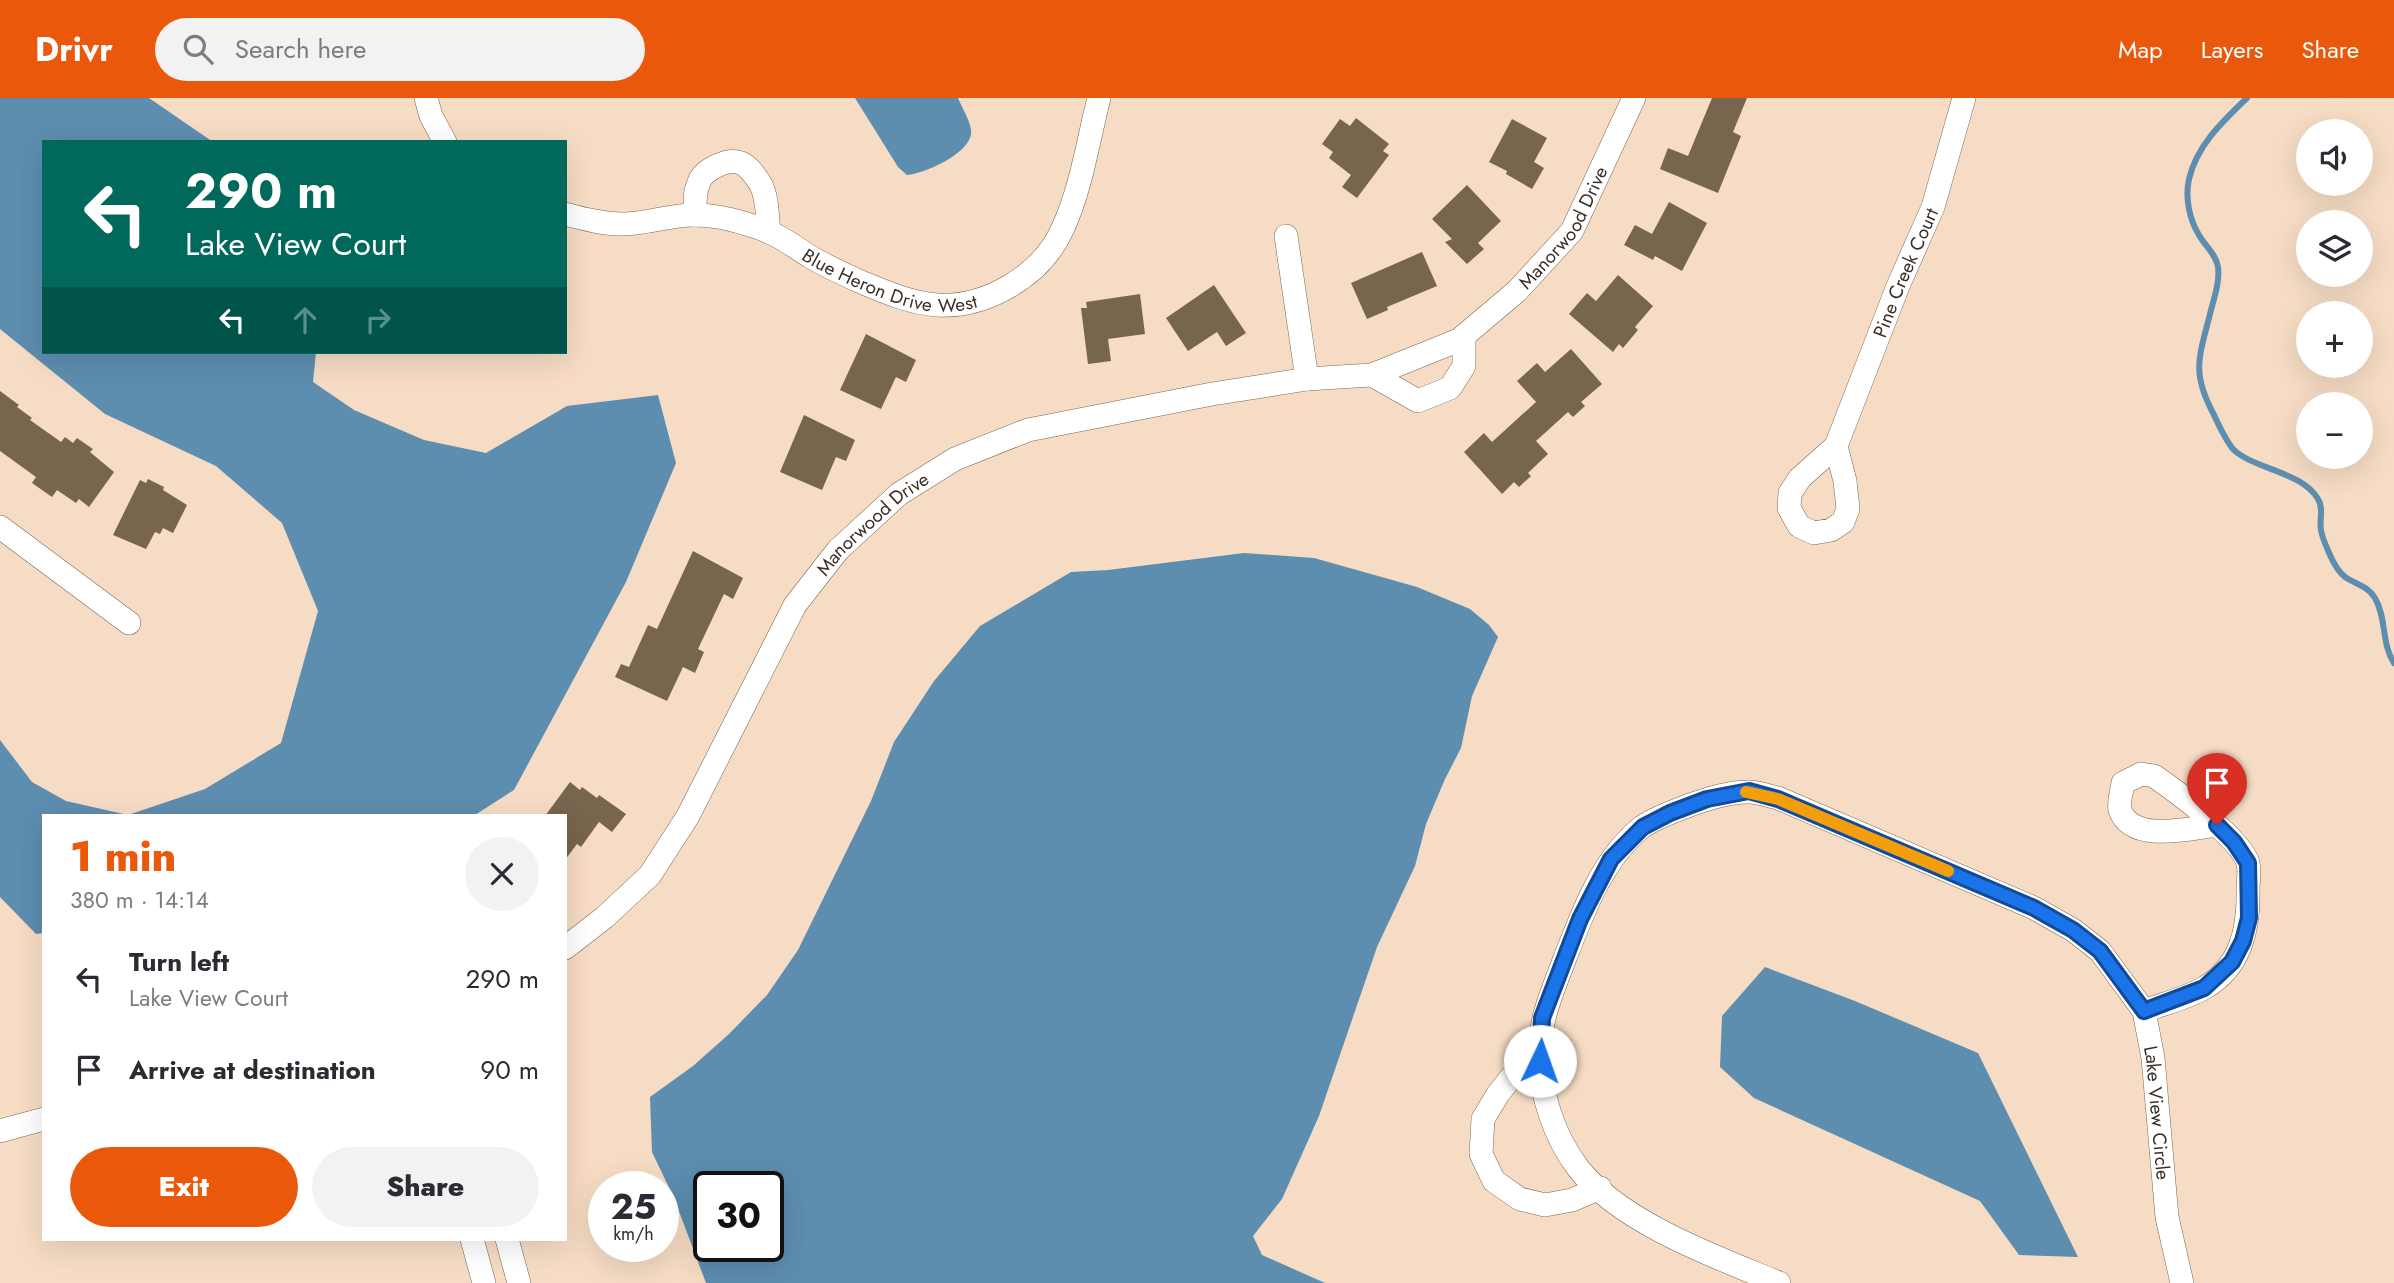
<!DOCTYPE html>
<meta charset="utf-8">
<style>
body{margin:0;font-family:Jost,sans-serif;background:#f2f2f3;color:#2b2b33;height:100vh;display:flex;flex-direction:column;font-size:26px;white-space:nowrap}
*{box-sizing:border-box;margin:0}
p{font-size:23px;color:#7c7c81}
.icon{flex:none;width:38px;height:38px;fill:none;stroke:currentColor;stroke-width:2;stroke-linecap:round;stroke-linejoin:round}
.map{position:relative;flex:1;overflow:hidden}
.details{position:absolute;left:42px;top:716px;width:525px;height:427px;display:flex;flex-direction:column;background:#fff;border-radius:0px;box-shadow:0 7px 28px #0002}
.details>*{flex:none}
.top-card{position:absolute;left:42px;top:42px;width:525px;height:214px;border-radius:0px;box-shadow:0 7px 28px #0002;background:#00695c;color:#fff;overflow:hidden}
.tools{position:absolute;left:2296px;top:21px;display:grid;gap:14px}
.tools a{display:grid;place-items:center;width:77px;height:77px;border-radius:50%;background:#fff;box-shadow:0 7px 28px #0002;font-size:35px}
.speed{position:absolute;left:588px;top:1073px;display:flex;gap:14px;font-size:35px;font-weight:700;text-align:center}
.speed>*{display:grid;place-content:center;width:91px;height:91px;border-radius:50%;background:#fff;box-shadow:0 7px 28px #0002;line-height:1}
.speed small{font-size:18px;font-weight:400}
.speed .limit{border:4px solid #111;border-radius:10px;background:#fff;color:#111}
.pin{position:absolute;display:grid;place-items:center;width:60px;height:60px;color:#fff;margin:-72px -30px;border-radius:50% 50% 50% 0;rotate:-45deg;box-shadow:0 0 7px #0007}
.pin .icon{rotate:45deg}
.me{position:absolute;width:77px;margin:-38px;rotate:3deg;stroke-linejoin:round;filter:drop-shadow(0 0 5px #0008)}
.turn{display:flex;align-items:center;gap:24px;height:147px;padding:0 28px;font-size:32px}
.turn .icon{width:91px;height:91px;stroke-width:2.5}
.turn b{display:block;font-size:49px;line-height:60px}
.lanes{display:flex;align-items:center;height:66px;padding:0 28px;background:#0003;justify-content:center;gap:35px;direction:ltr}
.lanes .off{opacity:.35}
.round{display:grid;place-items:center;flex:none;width:74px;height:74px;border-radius:37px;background:#f2f2f3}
.summary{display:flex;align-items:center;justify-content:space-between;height:119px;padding:0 28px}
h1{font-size:42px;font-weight:800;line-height:52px;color:#ea580c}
.cta{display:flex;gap:14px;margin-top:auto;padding:14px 28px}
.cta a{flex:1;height:80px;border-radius:42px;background:#ea580c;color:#fff;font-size:28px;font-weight:800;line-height:80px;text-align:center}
.cta a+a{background:#f2f2f3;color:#2b2b33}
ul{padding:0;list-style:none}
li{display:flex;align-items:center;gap:21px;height:91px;padding:0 28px}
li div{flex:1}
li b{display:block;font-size:26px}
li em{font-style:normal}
header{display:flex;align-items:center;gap:42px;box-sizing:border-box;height:98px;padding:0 35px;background:#ea580c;color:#fff}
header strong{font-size:33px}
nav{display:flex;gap:38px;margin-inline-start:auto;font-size:24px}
.search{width:490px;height:63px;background:#f2f2f3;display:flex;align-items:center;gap:18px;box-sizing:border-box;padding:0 24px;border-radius:38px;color:#7c7c81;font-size:26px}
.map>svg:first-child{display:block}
.water{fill:#5d8daf;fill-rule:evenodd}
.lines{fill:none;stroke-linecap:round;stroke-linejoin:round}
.stream{stroke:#5d8daf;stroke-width:6}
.building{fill:#77654d}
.minor-casing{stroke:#7c6650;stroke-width:24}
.minor{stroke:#fff;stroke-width:23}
.route-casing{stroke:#114b97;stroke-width:18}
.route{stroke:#1a73e8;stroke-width:12}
.slow{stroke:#f59e0b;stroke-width:12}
.labels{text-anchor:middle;stroke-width:7;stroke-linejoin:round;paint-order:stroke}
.street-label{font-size:19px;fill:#3a3027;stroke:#f6dcc4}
</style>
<header>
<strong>Drivr</strong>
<div class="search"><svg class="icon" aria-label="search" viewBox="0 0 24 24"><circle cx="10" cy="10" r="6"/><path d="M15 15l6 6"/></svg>Search here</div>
<nav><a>Map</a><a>Layers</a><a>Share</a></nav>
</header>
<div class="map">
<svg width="2394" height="1185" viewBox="0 0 2394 1185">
<rect width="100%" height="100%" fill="#f6dcc4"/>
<!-- water -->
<g class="water">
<polygon points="0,0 149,0 213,44 44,44 44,254 316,254 313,284 354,312 424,342 486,355 567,308 658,297 676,365 626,484 514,692 475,717 44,718 44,835 36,836 0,799 0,642 32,684 66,703 128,717 205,691 281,645 318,513 282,425 216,368 105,316 0,231"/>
<path d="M855,0H958C962,10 973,27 971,37C966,57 926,75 907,77L898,69Z"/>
<path d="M1244,455L1314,460L1417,489L1470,511L1489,527L1498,539L1472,598L1461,650L1445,681L1426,726L1415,768L1377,849L1319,1018L1282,1101L1253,1138L1262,1157L1325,1185H706L674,1100L652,1054L650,999L693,968L729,936L767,897L798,852L871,703L894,644L934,583L980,528L1071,474L1108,472ZM709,1088H768V1148H709Z"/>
<polygon points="1765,869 1855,903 1978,955 2078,1159 2019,1157 1980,1103 1754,1000 1720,969 1722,918"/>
</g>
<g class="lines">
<!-- stream -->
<path class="stream" d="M2247,0C2223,23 2197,47 2189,81C2185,99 2189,121 2199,137C2205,148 2216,156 2218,169C2220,184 2214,200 2210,216C2199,260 2191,274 2214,317C2219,328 2225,340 2232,350C2251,371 2302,373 2318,401C2324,410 2319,422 2321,432C2322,440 2327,450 2330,457C2333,464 2339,474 2345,479C2355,486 2368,488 2375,500C2387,521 2381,545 2394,565"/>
</g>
<!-- building -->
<g class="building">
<polygon points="1712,0 1747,0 1733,34 1741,38 1718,95 1660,71 1668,50 1688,58"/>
<polygon points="1356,20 1389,46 1383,53 1389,57 1357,100 1342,89 1351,77 1329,60 1333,54 1322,46 1340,21 1350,28"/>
<polygon points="1512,21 1547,40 1534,64 1544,70 1532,91 1506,76 1507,73 1489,64"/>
<polygon points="1467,87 1501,123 1478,145 1484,151 1467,166 1445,144 1452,141 1432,121"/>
<polygon points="1669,104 1707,125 1682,173 1655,158 1653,162 1624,147 1635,127 1652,136"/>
<polygon points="1422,154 1437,188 1387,209 1388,212 1367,221 1351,185"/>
<polygon points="1618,177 1653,208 1635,229 1638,232 1623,250 1619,246 1613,254 1569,216 1587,195 1596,203"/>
<polygon points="1214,187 1246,235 1226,248 1217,234 1188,253 1166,220"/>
<polygon points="1140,196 1145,236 1108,241 1111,263 1088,266 1081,210 1087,210 1086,204"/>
<polygon points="866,236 916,262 906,284 896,279 881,311 840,292"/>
<polygon points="1571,251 1602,286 1581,304 1585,308 1573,319 1568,314 1536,343 1548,356 1528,375 1531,378 1519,389 1514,384 1502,396 1464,354 1484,335 1492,344 1536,304 1517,283 1537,265 1545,274"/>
<polygon points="0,293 19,307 17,309 32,320 30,322 61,344 65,339 73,345 77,340 93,351 90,354 114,374 89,409 79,401 76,405 57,392 52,399 32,385 36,379 0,353"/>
<polygon points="804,317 855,342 846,363 836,359 822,392 780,374"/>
<polygon points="148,381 164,389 163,392 187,407 173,435 163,430 160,436 155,434 146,451 113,437 140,382 146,385"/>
<polygon points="693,453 743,480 733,501 724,496 698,551 704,554 695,575 683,569 667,603 615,579 621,566 629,569 648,527 657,531"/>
<polygon points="570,684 580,692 582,689 597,700 599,697 626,716 612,734 599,724 581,749 577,746 565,762 565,718 545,718"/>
</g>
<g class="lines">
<!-- minor casing -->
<g class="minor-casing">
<g id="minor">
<polyline points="426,0 431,18 445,44"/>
<path id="s1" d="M565,116C584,121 603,126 623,126C647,126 672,116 696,117C715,117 735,122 753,128C774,134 791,146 809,158C826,168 843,176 861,184C885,194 910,205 937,207C986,210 1041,178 1062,132C1081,92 1088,43 1099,0"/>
<path d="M695,117C695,105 694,95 699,84C704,71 728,60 741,65C750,69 755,78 760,85C768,99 767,119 769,134"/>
<polyline points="1286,138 1307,281"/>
<polyline points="1372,277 1418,303 1450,290 1464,268 1464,238"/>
<path id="s2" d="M1836,348L1845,383L1848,411L1843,424L1831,432L1814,435L1799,428L1789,410L1790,395L1800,380L1836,348L1898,188L1933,109L1964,0"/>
<polyline points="0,429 129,525"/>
<path id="s3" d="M565,850L605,819L650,777L688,718L795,507L838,452L899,396L955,361L1028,332L1212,296L1307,281L1372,277L1459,242L1517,193L1572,133L1634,0"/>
<path d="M2144,913C2163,906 2187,900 2204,890C2241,869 2249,831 2248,792C2248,784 2250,773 2248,765C2241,741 2176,693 2154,678L2141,676L2123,685C2122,693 2118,705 2120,712C2132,746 2191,730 2217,727"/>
<polyline points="1540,963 1514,976 1498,996 1483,1021 1481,1056 1494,1083 1520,1101 1545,1107 1572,1102 1600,1090"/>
<polyline points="0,1033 44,1021"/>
<polyline points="472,1141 484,1185"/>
<polyline points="507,1141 519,1185"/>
<path id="s4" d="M1779,1185C1716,1159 1621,1125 1578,1070C1554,1038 1540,996 1540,956C1539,922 1553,892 1565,860C1583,814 1602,761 1642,729C1656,719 1675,713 1690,707C1708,701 1728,694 1747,694C1757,693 1768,698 1778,700L2034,810L2073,832L2100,853L2144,913L2153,960L2167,1119L2182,1185"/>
</g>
</g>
<!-- minor -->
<use href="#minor" class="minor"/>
</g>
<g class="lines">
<!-- route casing -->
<g class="route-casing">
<polyline id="route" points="1540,963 1542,920 1580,821 1611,761 1643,729 1670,715 1707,701 1749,693 1778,701 2034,810 2073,832 2100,853 2144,913 2204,890 2232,864 2243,843 2249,820 2248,765 2234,744 2217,727"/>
</g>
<!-- route -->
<use href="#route" class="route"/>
<!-- slow -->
<polyline class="slow" points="1746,694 1778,701 1948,773"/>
</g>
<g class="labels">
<!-- street labels -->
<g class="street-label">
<text dy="7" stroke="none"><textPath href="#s3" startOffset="1314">Manorwood Drive</textPath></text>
<text dy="7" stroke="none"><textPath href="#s1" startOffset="341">Blue Heron Drive West</textPath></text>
<text dy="7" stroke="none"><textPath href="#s2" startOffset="415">Pine Creek Court</textPath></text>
<text dy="7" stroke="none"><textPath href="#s3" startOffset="532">Manorwood Drive</textPath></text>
<text dy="7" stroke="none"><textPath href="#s4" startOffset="1288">Lake View Circle</textPath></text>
</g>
</g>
</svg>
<div class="tools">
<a><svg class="icon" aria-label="sound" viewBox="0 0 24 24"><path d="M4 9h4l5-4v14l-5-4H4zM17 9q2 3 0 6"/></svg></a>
<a><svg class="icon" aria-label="layers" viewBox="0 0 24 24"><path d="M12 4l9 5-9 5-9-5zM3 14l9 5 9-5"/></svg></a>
<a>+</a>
<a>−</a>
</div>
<div class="speed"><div>25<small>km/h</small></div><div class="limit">30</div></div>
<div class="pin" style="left:2217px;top:727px;background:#d93025"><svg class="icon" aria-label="arrive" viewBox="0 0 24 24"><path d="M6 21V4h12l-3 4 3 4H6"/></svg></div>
<svg class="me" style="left:1540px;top:963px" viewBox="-20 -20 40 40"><circle r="19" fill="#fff"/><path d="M0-13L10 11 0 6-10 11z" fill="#1a73e8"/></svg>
<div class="top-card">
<div class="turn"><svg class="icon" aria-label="left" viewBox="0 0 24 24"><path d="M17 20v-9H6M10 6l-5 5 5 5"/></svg><div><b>290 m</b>Lake View Court</div></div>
<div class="lanes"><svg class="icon" aria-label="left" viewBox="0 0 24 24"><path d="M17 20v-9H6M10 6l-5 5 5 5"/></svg><svg class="icon off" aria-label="ahead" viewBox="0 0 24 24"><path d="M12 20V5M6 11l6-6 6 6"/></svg><svg class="icon off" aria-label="right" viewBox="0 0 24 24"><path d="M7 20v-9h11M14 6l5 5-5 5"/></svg></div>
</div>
<section class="details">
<div class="summary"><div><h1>1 min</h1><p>380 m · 14:14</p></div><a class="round"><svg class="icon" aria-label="close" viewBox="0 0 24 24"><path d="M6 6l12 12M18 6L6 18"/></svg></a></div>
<ul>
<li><svg class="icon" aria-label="left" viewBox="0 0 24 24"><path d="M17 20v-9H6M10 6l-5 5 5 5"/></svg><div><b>Turn left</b><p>Lake View Court</p></div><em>290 m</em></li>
<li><svg class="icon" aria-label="arrive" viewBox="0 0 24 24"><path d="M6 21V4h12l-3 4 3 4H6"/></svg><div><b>Arrive at destination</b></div><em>90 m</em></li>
</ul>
<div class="cta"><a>Exit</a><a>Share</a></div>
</section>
</div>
